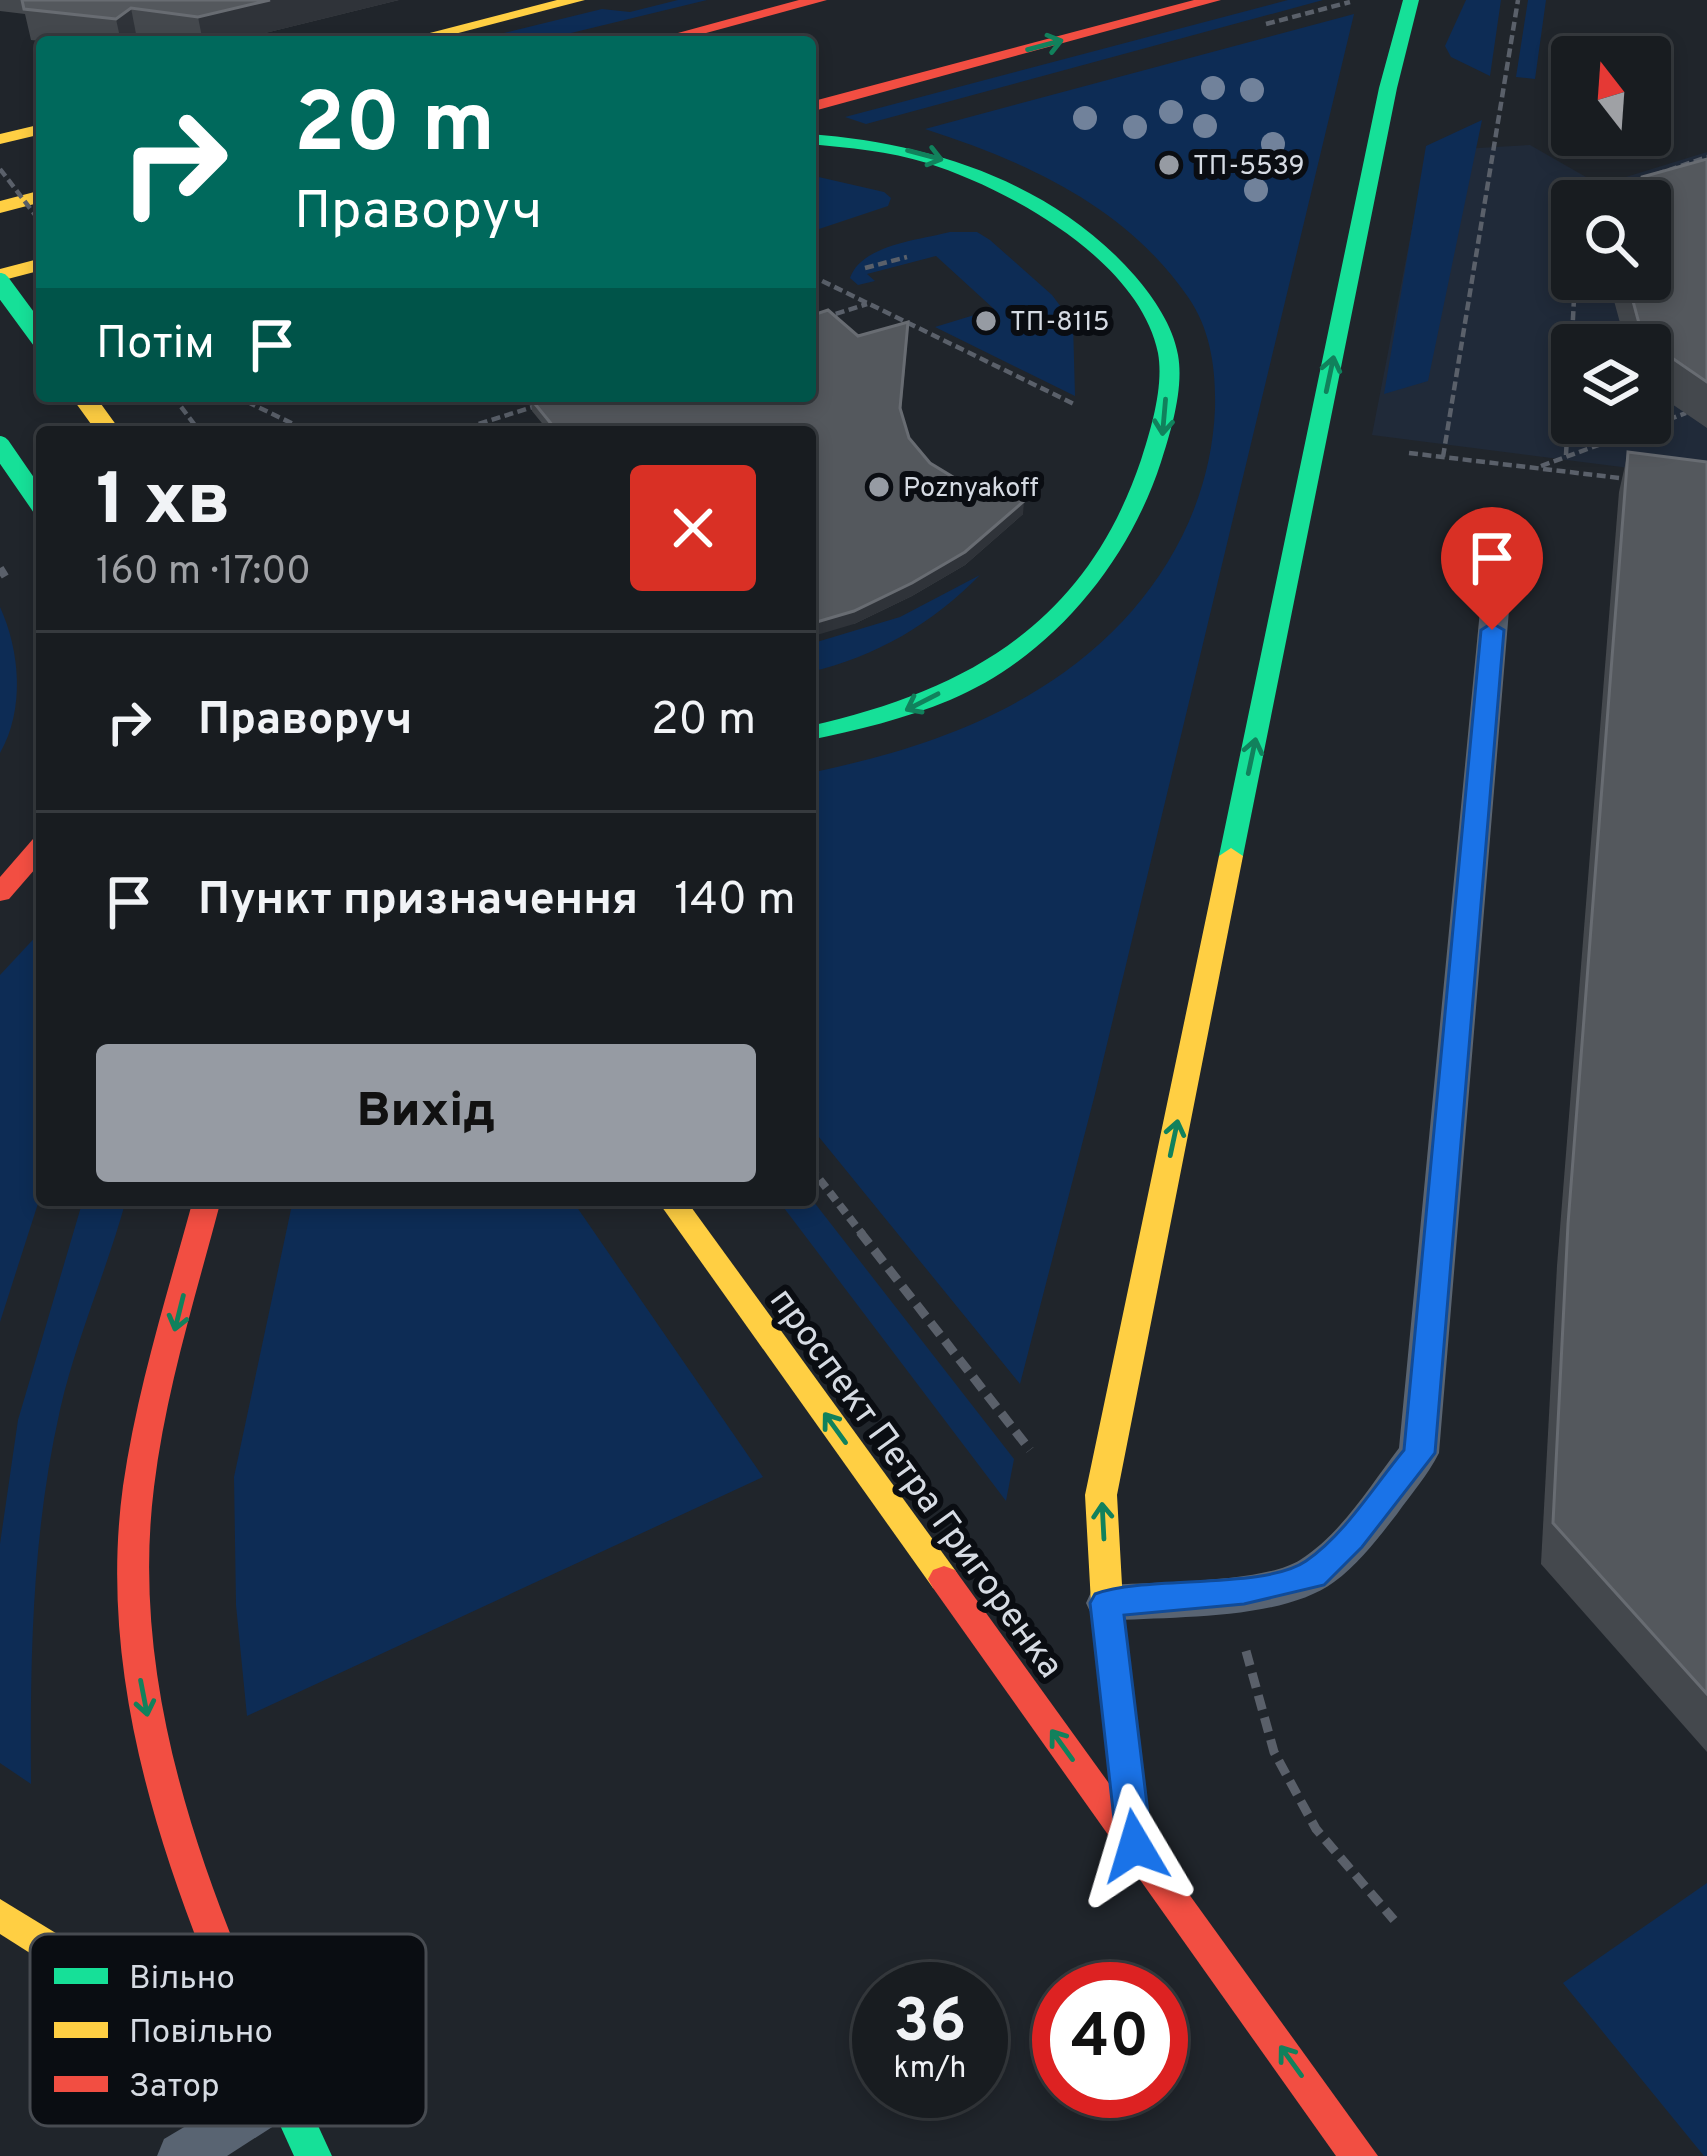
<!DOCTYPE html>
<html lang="uk">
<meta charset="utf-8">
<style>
body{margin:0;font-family:Overpass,sans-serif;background:#25292d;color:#f1f3f6;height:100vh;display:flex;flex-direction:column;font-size:45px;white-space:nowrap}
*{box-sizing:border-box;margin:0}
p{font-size:39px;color:#9fa1a5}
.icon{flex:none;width:66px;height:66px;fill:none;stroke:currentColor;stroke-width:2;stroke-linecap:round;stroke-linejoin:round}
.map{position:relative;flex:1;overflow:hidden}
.sheet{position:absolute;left:36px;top:426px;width:780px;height:780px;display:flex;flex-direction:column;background:#181c20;border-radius:12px;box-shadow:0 6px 18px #0003,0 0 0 3px #363a3e}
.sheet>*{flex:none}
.banner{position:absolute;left:36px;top:36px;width:780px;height:366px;border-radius:12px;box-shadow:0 6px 18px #0003,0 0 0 3px #363a3e;background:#00695c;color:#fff;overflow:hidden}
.needle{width:78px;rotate:343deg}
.controls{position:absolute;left:1551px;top:36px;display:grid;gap:24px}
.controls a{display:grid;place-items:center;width:120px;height:120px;border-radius:12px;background:#181c20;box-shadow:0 6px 18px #0003,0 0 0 3px #363a3e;font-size:60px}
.speed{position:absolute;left:852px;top:1962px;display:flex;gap:24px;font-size:60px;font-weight:700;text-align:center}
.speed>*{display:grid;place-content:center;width:156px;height:156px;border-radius:50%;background:#181c20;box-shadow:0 6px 18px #0003,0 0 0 3px #363a3e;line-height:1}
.speed small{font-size:30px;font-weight:400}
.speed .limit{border:18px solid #d22;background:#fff;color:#111}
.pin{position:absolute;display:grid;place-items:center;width:102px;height:102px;color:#fff;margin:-123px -51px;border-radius:50% 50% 50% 0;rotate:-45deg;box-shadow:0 0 12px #0007}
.pin .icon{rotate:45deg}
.me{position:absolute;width:132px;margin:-66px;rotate:353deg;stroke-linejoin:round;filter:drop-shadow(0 0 9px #0008)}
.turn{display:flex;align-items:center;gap:42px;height:252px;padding:0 60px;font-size:54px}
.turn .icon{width:156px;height:156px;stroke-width:2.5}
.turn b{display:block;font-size:84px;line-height:102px}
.then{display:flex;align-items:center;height:114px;padding:0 60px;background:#0003;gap:24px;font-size:45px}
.round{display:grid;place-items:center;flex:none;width:126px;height:126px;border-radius:12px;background:#25292d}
.summary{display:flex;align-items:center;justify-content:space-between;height:204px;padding:0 60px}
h1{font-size:72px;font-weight:800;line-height:90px}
.primary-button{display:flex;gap:24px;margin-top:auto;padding:24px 60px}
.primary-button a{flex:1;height:138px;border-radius:12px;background:#969ba3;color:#111;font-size:48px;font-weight:800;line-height:138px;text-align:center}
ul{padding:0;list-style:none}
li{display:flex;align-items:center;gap:36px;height:180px;padding:0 60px;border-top:3px solid #363a3e}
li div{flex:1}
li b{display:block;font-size:45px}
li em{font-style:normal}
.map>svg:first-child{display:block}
.built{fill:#202a39;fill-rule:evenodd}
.green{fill:#0d2c55}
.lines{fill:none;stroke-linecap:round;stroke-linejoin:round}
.path-far2{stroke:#5a606a;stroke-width:4.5;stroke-dasharray:9 4.5;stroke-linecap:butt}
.path-far1{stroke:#5a606a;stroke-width:8;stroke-dasharray:10 6;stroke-linecap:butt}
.path{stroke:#5a606a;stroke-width:9;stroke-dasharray:15 8;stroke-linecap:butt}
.lane{fill:#596472;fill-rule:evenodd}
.fast{fill:#16e098;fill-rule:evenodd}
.slow{fill:#ffcf43;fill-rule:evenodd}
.jam{fill:#f24e42;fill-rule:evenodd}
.path-bridge-far1{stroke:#5a606a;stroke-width:4.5;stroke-dasharray:9 4.5;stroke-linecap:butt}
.path-bridge{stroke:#5a606a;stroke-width:8;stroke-dasharray:10 6;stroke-linecap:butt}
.fast-bridge{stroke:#16e098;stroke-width:20}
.slow-bridge{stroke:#ffcf43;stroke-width:20}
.tree{fill:#71829b}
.wall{fill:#44484d}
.shaded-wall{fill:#2f3339}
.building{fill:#54585d;stroke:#686c72;stroke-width:3}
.oneway{stroke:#11815c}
.route{fill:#1a73e8;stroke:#114b97;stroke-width:3}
.poi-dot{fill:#969ba3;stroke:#0a0d12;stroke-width:4.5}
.labels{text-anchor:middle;stroke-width:12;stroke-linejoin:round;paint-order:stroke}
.far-poi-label{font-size:27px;fill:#d6dbe3;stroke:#0a0d12;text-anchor:start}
.near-street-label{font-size:36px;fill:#d6dbe3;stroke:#0a0d12}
.key{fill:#0a0d12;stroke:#474b51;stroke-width:3}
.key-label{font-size:33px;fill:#d6dbe3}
</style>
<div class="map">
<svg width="1707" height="2156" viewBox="0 0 1707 2156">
<rect width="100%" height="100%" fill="#20252b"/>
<!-- built -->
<path class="built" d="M1530,145L1600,185L1707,152V478L1372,435L1427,151ZM1572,201H1650V279H1572ZM1572,345H1650V423H1572Z"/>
<!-- green -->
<g class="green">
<polygon points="678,0 707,0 534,42 467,42 602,9 630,12"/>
<polygon points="1288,0 1323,0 866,124 845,117"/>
<polygon points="1466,0 1501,0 1490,76 1451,57 1445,46"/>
<polygon points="1528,0 1546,0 1535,79 1516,77"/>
<path d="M1354,14L1095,1094L1020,1384L810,1126V773C890,756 969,733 1039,689C1139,628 1210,527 1215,409C1216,370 1211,330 1188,297C1125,206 1027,162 925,129Z"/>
<polygon points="1482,120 1428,381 1384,394 1426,146"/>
<polygon points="810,175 884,192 891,198 888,206 810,232"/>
<path d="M950,232H977L990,240L1052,295L1073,323L1075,396L935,327L994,309L936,256L867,274L875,281L858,285L850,278C861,245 919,240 950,232Z"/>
<path d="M980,575C933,623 876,657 810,672V644L900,617Z"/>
<path d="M0,607C20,651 25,709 0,753Z"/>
<polygon points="42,930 42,1191 0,1322 0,975"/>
<polygon points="810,1197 1014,1459 1006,1501 778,1200"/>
<path d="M83,1200H126C107,1270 76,1339 60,1410C32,1534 30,1657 31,1784L0,1763V1544L18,1420Z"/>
<polygon points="293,1200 572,1200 763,1477 247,1716 236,1605 234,1477"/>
<polygon points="1707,1883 1707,2156 1704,2156 1563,1983"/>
</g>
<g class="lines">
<!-- path-far2 -->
<g class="path-far2">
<polyline points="1266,24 1350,2"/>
<polyline points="1579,201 1707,157"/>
<polyline points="865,268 907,257"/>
<polyline points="810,275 1076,405"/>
<polyline points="810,322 867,304"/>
<polyline points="235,396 310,432"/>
<polyline points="453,432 539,405"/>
<polyline points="1409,453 1628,479"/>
<polyline points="1566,455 1575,279"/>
<polyline points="1443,457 1518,0"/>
<polyline points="1541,466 1686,413"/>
</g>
<!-- path-far1 -->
<polyline class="path-far1" points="810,1167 863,1235"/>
<!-- path -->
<g class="path">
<polyline points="860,1232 1030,1450"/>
<polyline points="1246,1651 1274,1752 1316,1829 1394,1920"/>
</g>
<!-- lane -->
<g class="lane">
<path d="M1501,529L1515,538L1439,1453C1428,1475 1411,1494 1397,1514C1378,1538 1359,1564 1334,1582C1281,1621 1171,1616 1107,1621L1092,1616L1086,1603L1092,1590L1107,1585C1153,1582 1264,1583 1300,1560C1341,1534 1370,1486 1399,1448L1487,538Z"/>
<polygon points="280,2070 297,2077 305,2094 297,2111 227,2156 157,2156 164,2139"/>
</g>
<!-- fast -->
<g class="fast">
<polygon points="1403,0 1419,0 1397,88 1243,856 1231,864 1219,856 1379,88"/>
<path d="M810,134C930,143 1053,182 1135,276C1154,298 1173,326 1178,355C1184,388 1171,431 1161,462C1128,564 1050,658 950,700C905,719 857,730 810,740V726C969,690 1086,623 1141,460C1151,429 1164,386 1158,353C1139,260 1009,189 927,163C889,151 849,148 810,144Z"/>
<polygon points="220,1936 233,1941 332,2156 294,2156 202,1953 207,1941"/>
</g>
<!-- slow -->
<g class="slow">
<polygon points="557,0 585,0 424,42 395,42"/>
<polygon points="42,124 42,134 0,144 0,134"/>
<polygon points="42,190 42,202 0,213 0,201"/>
<polygon points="42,258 42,270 0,281 0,269"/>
<polygon points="1231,848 1243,856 1117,1495 1123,1603 1152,1846 1147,1857 1135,1862 1123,1857 1118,1846 1091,1603 1085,1495 1219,856"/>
<polygon points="657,1200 686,1200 955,1570 960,1579 955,1588 944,1592 933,1588"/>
<polygon points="0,1899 295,2079 300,2092 295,2105 282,2110 269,2105 0,1934"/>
</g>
<!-- jam -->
<g class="jam">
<polygon points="799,0 827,0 673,42 645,42"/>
<polygon points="1194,0 1221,0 810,112 810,102"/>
<polygon points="42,837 42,861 9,899 0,901 0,877 33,839"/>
<path d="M193,1200H221C196,1295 166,1389 154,1487C134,1648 178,1805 238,1953L233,1965L220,1970L207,1965L202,1953C144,1805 101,1647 123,1486C137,1389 167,1295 193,1200Z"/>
<polygon points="944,1566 955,1570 1378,2156 1336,2156 933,1588 928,1579 933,1570"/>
</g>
<!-- path-bridge-far1 -->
<g class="path-bridge-far1">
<polyline points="0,169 42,224"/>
<polyline points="173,396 200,432"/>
</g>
<!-- path-bridge -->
<polyline class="path-bridge" points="0,568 8,581"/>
<!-- fast-bridge -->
<g class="fast-bridge">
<polyline points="0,283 42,340"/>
<polyline points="0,446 42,507"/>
</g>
<!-- slow-bridge -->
<polyline class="slow-bridge" points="83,396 109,432"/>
</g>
<!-- trees -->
<g class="tree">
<circle cx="1213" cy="88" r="12"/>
<circle cx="1252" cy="90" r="12"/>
<circle cx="1171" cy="112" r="12"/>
<circle cx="1085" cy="118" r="12"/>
<circle cx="1205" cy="126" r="12"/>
<circle cx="1135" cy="127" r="12"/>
<circle cx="1273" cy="144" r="12"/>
<circle cx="1217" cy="166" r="12"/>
<circle cx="1256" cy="190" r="12"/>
</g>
<!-- wall -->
<g class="wall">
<polygon points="0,0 399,0 229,42 161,42 137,39 132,42 49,42 31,40 25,14 0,11"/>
<polygon points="1707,159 1707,428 1650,389 1650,345 1626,345 1613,297 1616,279 1650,279"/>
<polygon points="908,334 901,411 909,438 930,463 968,486 1023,514 965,565 912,596 854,624 546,428 532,411 531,399 858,336"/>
<polygon points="1628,452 1707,462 1707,1752 1541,1564 1557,1266 1619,492"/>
</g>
<!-- shaded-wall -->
<g class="shaded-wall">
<polygon points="270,0 399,0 229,42 203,42 198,17"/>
<polygon points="131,8 137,39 132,42 121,42 116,19"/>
<polygon points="1024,501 1023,514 965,565 912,596 854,624 810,637 810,624"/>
</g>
<!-- building -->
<g class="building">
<polygon points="22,0 270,0 198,17 131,8 116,19 24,9"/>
<polygon points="1707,159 1707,382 1643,338 1627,279 1650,279 1650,201 1636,201 1642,177"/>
<polygon points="828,310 858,336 908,322 900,408 909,438 930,463 968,486 1024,501 965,552 912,583 854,611 810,624 810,432 533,432 553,426 531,399 540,396 810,396 810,316"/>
<polygon points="1628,452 1707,462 1707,1694 1553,1523 1568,1224"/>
</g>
<!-- one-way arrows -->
<defs><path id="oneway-shaft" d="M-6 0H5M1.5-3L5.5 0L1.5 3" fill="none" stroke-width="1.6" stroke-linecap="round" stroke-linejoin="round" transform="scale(3)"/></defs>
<g class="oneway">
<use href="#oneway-shaft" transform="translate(1045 45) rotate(-15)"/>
<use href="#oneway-shaft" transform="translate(925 155) rotate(15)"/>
<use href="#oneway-shaft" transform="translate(1330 374) rotate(-78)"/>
<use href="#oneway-shaft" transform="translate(1164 417) rotate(95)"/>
<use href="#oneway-shaft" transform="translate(922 702) rotate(153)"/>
<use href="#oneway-shaft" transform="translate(1252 756) rotate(-78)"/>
<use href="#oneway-shaft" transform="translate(1174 1138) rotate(-78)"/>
<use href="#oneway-shaft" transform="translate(179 1313) rotate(104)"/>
<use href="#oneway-shaft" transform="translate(835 1428) rotate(-126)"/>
<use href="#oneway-shaft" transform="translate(1103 1521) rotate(-93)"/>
<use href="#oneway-shaft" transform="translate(144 1698) rotate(79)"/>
<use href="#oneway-shaft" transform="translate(1062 1745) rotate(-126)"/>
<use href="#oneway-shaft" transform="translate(1291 2061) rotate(-126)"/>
</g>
<!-- route -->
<path class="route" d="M1492,623L1504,630L1435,1453L1362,1547L1324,1585L1244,1604L1124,1615L1152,1846L1147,1857L1135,1862L1122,1857L1117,1846L1090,1603L1095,1594C1147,1575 1264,1590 1306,1561C1345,1534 1374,1486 1404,1450L1481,630Z"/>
<!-- markers -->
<g class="poi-dot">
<circle cx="1169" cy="165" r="12"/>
<circle cx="986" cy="321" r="12"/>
<circle cx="879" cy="487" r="12"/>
</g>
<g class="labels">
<!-- far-poi labels -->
<g class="far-poi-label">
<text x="1193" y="174">ТП-5539</text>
<text x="1010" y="330">ТП-8115</text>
<text x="903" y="496">Poznyakoff</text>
</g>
<!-- near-street labels -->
<g class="near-street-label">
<text transform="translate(918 1482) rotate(54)" y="13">проспект Петра Григоренка</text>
</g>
</g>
<!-- legend -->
<rect x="30" y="1934" width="396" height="192" rx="18" class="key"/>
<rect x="54" y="1968" width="54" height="16" fill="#16e098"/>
<rect x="54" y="2022" width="54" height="16" fill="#ffcf43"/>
<rect x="54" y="2076" width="54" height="16" fill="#f24e42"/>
<g class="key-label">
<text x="129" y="1988">Вільно</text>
<text x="129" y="2042">Повільно</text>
<text x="129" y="2096">Затор</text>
</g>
</svg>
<div class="controls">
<a><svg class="needle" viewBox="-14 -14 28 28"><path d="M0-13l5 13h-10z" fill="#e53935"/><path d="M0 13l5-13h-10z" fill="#9fa1a5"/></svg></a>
<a><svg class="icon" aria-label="search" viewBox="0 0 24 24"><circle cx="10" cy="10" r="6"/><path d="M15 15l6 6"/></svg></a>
<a><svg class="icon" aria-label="layers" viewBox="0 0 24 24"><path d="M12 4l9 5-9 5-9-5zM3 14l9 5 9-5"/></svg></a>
</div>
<div class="speed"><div>36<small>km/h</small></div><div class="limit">40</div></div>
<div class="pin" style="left:1492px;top:630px;background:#d93025"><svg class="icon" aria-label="arrive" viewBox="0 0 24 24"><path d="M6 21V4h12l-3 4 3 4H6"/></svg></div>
<svg class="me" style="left:1135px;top:1846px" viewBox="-20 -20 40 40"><path d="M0-17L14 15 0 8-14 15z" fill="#1a73e8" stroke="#fff" stroke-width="4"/></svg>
<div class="banner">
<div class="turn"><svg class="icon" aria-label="right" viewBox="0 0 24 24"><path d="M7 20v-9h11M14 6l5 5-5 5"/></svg><div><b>20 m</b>Праворуч</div></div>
<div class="then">Потім<svg class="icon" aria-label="arrive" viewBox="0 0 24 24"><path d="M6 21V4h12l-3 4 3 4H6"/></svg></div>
</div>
<section class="sheet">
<div class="summary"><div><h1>1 хв</h1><p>160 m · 17:00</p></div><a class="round" style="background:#d93025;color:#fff"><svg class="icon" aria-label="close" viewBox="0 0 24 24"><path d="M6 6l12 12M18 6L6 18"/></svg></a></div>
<ul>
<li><svg class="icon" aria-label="right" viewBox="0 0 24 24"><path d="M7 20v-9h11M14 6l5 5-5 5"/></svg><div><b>Праворуч</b></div><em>20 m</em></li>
<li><svg class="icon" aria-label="arrive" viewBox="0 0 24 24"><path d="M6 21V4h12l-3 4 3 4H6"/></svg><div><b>Пункт призначення</b></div><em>140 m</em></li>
</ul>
<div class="primary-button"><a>Вихід</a></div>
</section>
</div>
